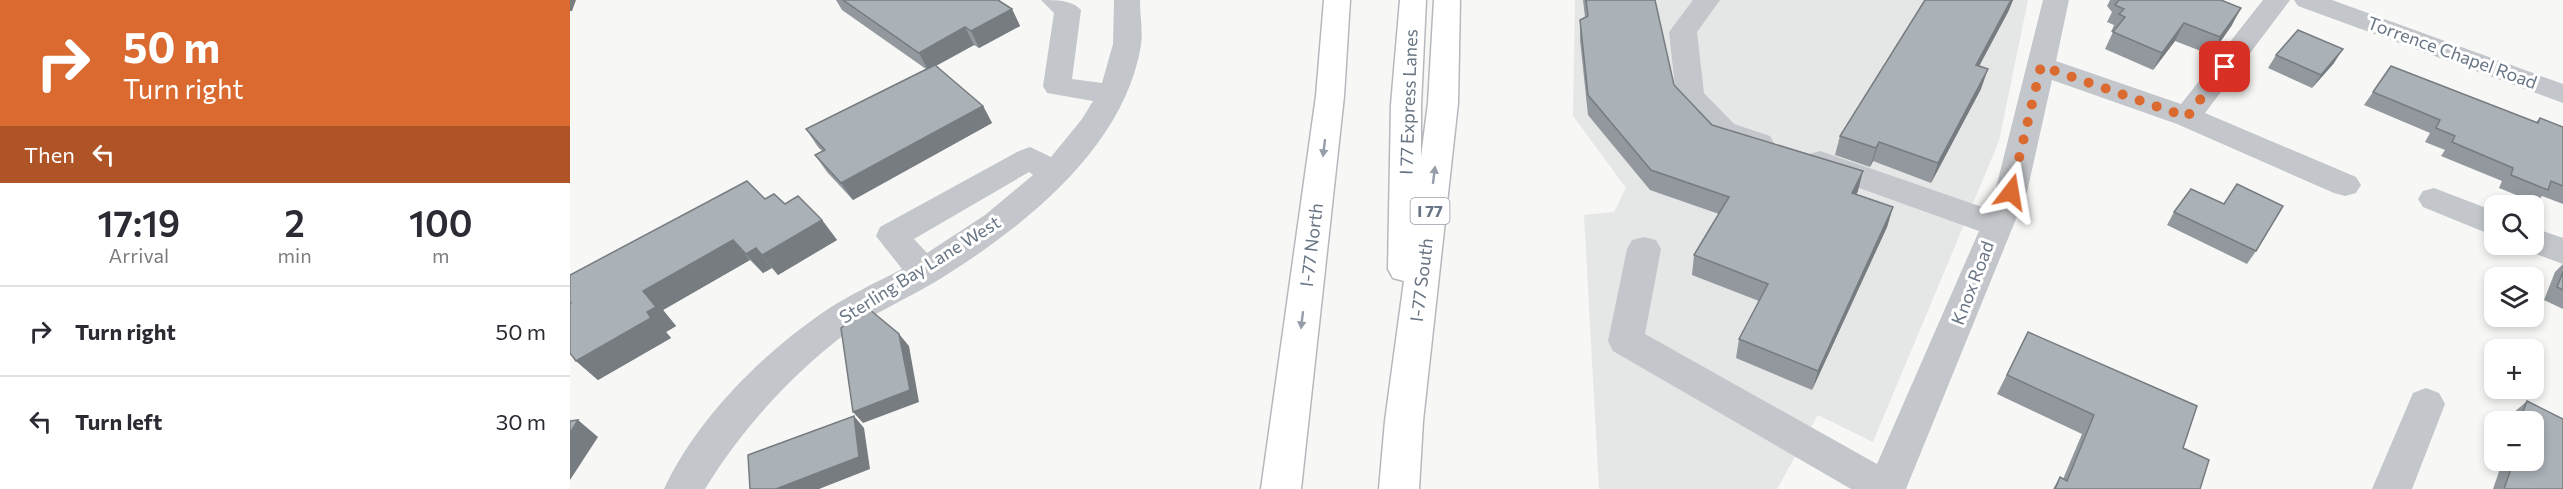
<!DOCTYPE html>
<meta charset="utf-8">
<style>
body{margin:0;font-family:Commissioner,sans-serif;background:#f2f2f3;color:#2b2b33;height:100vh;display:flex;flex-direction:column;font-size:22px;white-space:nowrap}
*{box-sizing:border-box;margin:0}
p{font-size:20px;color:#7c7c81}
.icon{flex:none;width:33px;height:33px;fill:none;stroke:currentColor;stroke-width:2;stroke-linecap:round;stroke-linejoin:round}
.map{position:relative;flex:1;overflow:hidden}
.sheet{display:flex;flex-direction:column;background:#fff;width:570px}
.sheet>*{flex:none}
.banner{background:#db6a31;color:#fff;overflow:hidden}
.tools{position:absolute;left:1914px;top:195px;display:grid;gap:12px}
.tools a{display:grid;place-items:center;width:60px;height:60px;border-radius:12px;background:#fff;box-shadow:0 3px 9px #0003;font-size:30px}
.pin{position:absolute;display:grid;place-items:center;width:51px;height:51px;color:#fff;margin:-26px;border-radius:12px;box-shadow:0 3px 9px #0006}
.me{position:absolute;width:66px;margin:-33px;rotate:14deg;stroke-linejoin:round;filter:drop-shadow(0 0 4px #0008)}
.turn{display:flex;align-items:center;gap:21px;height:126px;padding:0 24px;font-size:27px}
.turn .icon{width:78px;height:78px;stroke-width:2.5}
.turn b{display:block;font-size:42px;line-height:51px}
.then{display:flex;align-items:center;height:57px;padding:0 24px;background:#0003;gap:12px;font-size:22px}
.eta{display:flex;justify-content:space-evenly;align-items:center;height:102px;text-align:center}
.eta b{font-size:36px;font-weight:600;line-height:42px}
ul{padding:0;list-style:none}
li{display:flex;align-items:center;gap:18px;height:90px;padding:0 24px;border-top:2px solid #e1e1e2}
li div{flex:1}
li b{display:block;font-size:22px}
li em{font-style:normal}
main{display:flex;flex:1;min-height:0}
.map>svg:first-child{display:block}
.built{fill:#e5e6e6}
.lines{fill:none;stroke-linecap:round;stroke-linejoin:round}
.highway-casing{stroke:#b6b9bc;stroke-width:3}
.minor{fill:#c3c6ca;fill-rule:evenodd}
.highway{fill:#fff;fill-rule:evenodd}
.wall{fill:#92989d}
.shaded-wall{fill:#777c80}
.building{fill:#aab1b7;stroke:#777c80;stroke-width:1.5}
.oneway{fill:#959ea9}
.route{stroke:#db6a31;stroke-width:10;stroke-dasharray:0 18}
.labels{text-anchor:middle;stroke-width:6;stroke-linejoin:round;paint-order:stroke}
.shield{fill:#fff;stroke:#959ea9;stroke-width:1.5}
.shield-label{font-size:16px;font-weight:bold;fill:#687584}
.street-label{font-size:18px;fill:#687584;stroke:#fff}
</style>
<main>
<section class="sheet">
<div class="banner">
<div class="turn"><svg class="icon" aria-label="right" viewBox="0 0 24 24"><path d="M7 20v-9h11M14 6l5 5-5 5"/></svg><div><b>50 m</b>Turn right</div></div>
<div class="then">Then<svg class="icon" aria-label="left" viewBox="0 0 24 24"><path d="M17 20v-9H6M10 6l-5 5 5 5"/></svg></div>
</div>
<div class="eta">
<div><b>17:19</b><p>Arrival</p></div>
<div><b>2</b><p>min</p></div>
<div><b>100</b><p>m</p></div>
</div>
<ul>
<li><svg class="icon" aria-label="right" viewBox="0 0 24 24"><path d="M7 20v-9h11M14 6l5 5-5 5"/></svg><div><b>Turn right</b></div><em>50 m</em></li>
<li><svg class="icon" aria-label="left" viewBox="0 0 24 24"><path d="M17 20v-9H6M10 6l-5 5 5 5"/></svg><div><b>Turn left</b></div><em>30 m</em></li>
</ul>
</section>
<div class="map">
<svg width="1993" height="489" viewBox="0 0 1993 489">
<rect width="100%" height="100%" fill="#f7f7f5"/>
<!-- built -->
<polygon class="built" points="1005,0 1458,0 1429,141 1303,442 1248,415 1207,489 1029,489 1014,215 1044,212 1056,188 1003,116"/>
<g class="lines">
<!-- highway casing -->
<g class="highway-casing">
<g id="highway">
<polygon points="754,0 780,0 774,96 731,489 691,489 746,96"/>
<polygon points="830,0 856,0 851,105 851,157 858,103 864,0 890,0 888,103 853,421 849,489 809,489 815,421 834,281 823,278 818,269 821,105"/>
</g>
</g>
<!-- minor -->
<g class="minor">
<path d="M471,0C486,0 502,0 511,10L502,79L532,83L543,44L544,0H570C570,15 573,31 571,45C554,150 450,230 365,282C335,300 303,313 275,334C220,376 171,430 135,489H94C126,420 190,356 252,313C277,296 305,283 332,269L306,236L310,227L449,151L460,147L481,157L512,119L523,101L477,93L473,86L484,13ZM459,172L463,175L415,215L357,253L344,239Z"/>
<polygon points="1123,0 1150,0 1127,32 1134,93 1164,124 1200,136 1204,143 1200,150 1189,153 1142,138 1110,103 1106,96 1099,32"/>
<polygon points="1473,0 1499,0 1486,61 1611,104 1693,0 1720,0 1635,113 1786,177 1791,185 1786,193 1775,196 1764,193 1607,124 1482,80 1457,192 1336,489 1281,489 1043,351 1038,341 1057,249 1062,240 1074,237 1086,240 1091,249 1075,334 1307,464 1409,231 1239,170 1235,162 1239,154 1250,151 1418,209 1425,192"/>
<polygon points="1724,0 1762,0 1993,84 1993,103 1728,6"/>
<polygon points="1864,188 1924,211 1924,236 1853,207 1848,199 1853,191"/>
<polygon points="1964,228 1993,238 1993,264 1952,249 1950,244 1964,244"/>
<polygon points="1856,388 1869,393 1875,404 1842,489 1802,489 1843,393"/>
</g>
<!-- highway -->
<use href="#highway" class="highway"/>
</g>
<!-- wall -->
<g class="wall">
<polygon points="266,0 428,0 442,9 450,26 409,48 404,45 366,66 413,106 422,123 283,200 257,172 245,155 252,151 248,147 236,129 356,69 272,10"/>
<polygon points="1013,0 1085,0 1104,85 1142,125 1288,191 1286,194 1323,207 1317,227 1242,390 1166,358 1169,339 1189,301 1122,275 1124,255 1149,214 1080,190 1018,115 1010,40 1010,20 1015,17"/>
<polygon points="1355,0 1443,0 1438,12 1409,66 1411,89 1361,183 1303,161 1300,167 1265,155 1270,136"/>
<polygon points="1540,0 1651,0 1662,25 1641,55 1605,41 1583,70 1535,49 1543,32 1541,32 1544,25 1537,22 1542,12 1537,6"/>
<polygon points="1706,55 1764,63 1742,88 1698,68"/>
<polygon points="1821,66 1966,122 1970,118 1993,127 1993,204 1972,196 1966,203 1929,188 1932,181 1871,156 1875,150 1855,142 1860,133 1794,105"/>
<polygon points="195,199 215,204 252,220 267,240 208,275 202,268 193,273 180,260 93,310 106,326 96,332 101,338 28,380 6,361"/>
<polygon points="1654,204 1686,251 1677,264 1597,225 1604,212"/>
<polygon points="1993,264 1993,309 1974,300 1985,272"/>
<polygon points="1458,332 1613,448 1630,489 1483,489 1490,477 1493,479 1512,434 1427,394"/>
<polygon points="1957,401 1993,489 1923,489 1933,460 1964,460 1964,422 1939,422 1942,414"/>
</g>
<!-- shaded-wall -->
<g class="shaded-wall">
<polygon points="0,0 6,0 2,11 0,11"/>
<polygon points="1441,0 1443,0 1438,12 1399,85 1406,65"/>
<polygon points="1671,8 1662,25 1641,55 1650,37"/>
<polygon points="442,9 450,26 409,48 401,31"/>
<polygon points="1614,23 1605,41 1583,70 1592,53"/>
<polygon points="395,27 404,45 358,70 349,53"/>
<polygon points="1773,49 1764,63 1742,88 1751,75"/>
<polygon points="1418,69 1411,89 1361,183 1368,163"/>
<polygon points="413,106 422,123 283,200 271,183"/>
<polygon points="1309,142 1303,161 1300,167 1306,148"/>
<polygon points="1293,171 1288,191 1277,213 1282,193"/>
<polygon points="1323,207 1317,227 1242,390 1248,371"/>
<polygon points="252,220 267,240 208,275 192,255"/>
<polygon points="163,240 180,260 93,310 106,326 96,332 101,338 28,380 6,361 77,312 73,291"/>
<polygon points="186,248 202,268 193,273 176,254"/>
<polygon points="329,334 339,346 349,402 293,423 283,412"/>
<polygon points="284,416 294,428 300,469 249,489 206,489"/>
<polygon points="8,420 28,437 0,480 0,433"/>
</g>
<!-- building -->
<g class="building">
<polygon points="273,0 428,0 442,9 401,31 395,27 349,53"/>
<polygon points="1016,0 1085,0 1104,85 1142,125 1293,171 1282,193 1323,207 1248,371 1169,339 1198,284 1124,255 1159,197 1081,170 1018,95 1010,20 1018,16"/>
<polygon points="1355,0 1441,0 1406,65 1418,69 1368,163 1309,142 1306,148 1270,136"/>
<polygon points="1549,0 1651,0 1671,8 1650,37 1614,23 1592,53 1543,32 1555,17 1549,14 1554,9 1545,5"/>
<polygon points="1728,30 1773,49 1751,75 1706,55"/>
<polygon points="365,65 413,106 271,183 245,155 255,150 236,129"/>
<polygon points="1821,66 1968,123 1970,118 1993,127 1993,186 1981,181 1978,190 1941,175 1943,168 1882,142 1885,136 1866,128 1870,120 1803,92"/>
<polygon points="177,181 195,199 204,194 215,204 228,196 252,220 192,255 186,248 176,254 163,240 73,291 86,307 77,312 81,318 6,361 0,353 0,304 1,303 0,302 0,275"/>
<polygon points="1667,184 1713,206 1686,251 1604,212 1621,189 1654,204"/>
<polygon points="1993,272 1993,290 1987,287"/>
<polygon points="299,309 329,334 340,390 283,412 271,328"/>
<polygon points="1458,332 1627,406 1613,448 1639,460 1630,489 1485,489 1490,477 1497,481 1524,415 1437,375"/>
<polygon points="1957,401 1993,419 1993,489 1934,489 1944,460 1964,460 1964,422 1949,422"/>
<polygon points="284,416 289,457 206,489 180,489 178,455"/>
<polygon points="8,420 0,433 0,421"/>
</g>
<!-- one-way arrows -->
<defs><path id="oneway-solid" d="M-6-.8H1V-3.2L6.5 0L1 3.2V.8H-6Z" transform="scale(1.5)"/></defs>
<g class="oneway">
<use href="#oneway-solid" transform="translate(754 148) rotate(97)"/>
<use href="#oneway-solid" transform="translate(864 175) rotate(-83)"/>
<use href="#oneway-solid" transform="translate(732 320) rotate(97)"/>
</g>
<g class="lines">
<!-- route -->
<polyline class="route" points="1441,192 1471,66 1617,117 1655,67"/>
</g>
<g class="labels">
<!-- shield labels -->
<rect class="shield" x="840.5" y="198" width="39" height="26" rx="4.5"/>
<g class="shield-label">
<text x="860" y="217">I 77</text>
</g>
<!-- street labels -->
<g class="street-label">
<text transform="translate(1882 53) rotate(20)" y="6">Torrence Chapel Road</text>
<text transform="translate(839 102) rotate(-88)" y="6">I 77 Express Lanes</text>
<text transform="translate(742 245) rotate(-83)" y="6">I-77 North</text>
<text transform="translate(350 270) rotate(-32)" y="6">Sterling Bay Lane West</text>
<text transform="translate(852 280) rotate(-83)" y="6">I-77 South</text>
<text transform="translate(1403 283) rotate(-69)" y="6">Knox Road</text>
</g>
</g>
</svg>
<div class="tools">
<a><svg class="icon" aria-label="search" viewBox="0 0 24 24"><circle cx="10" cy="10" r="6"/><path d="M15 15l6 6"/></svg></a>
<a><svg class="icon" aria-label="layers" viewBox="0 0 24 24"><path d="M12 4l9 5-9 5-9-5zM3 14l9 5 9-5"/></svg></a>
<a>+</a>
<a>−</a>
</div>
<div class="pin" style="left:1655px;top:67px;background:#d93025"><svg class="icon" aria-label="arrive" viewBox="0 0 24 24"><path d="M6 21V4h12l-3 4 3 4H6"/></svg></div>
<svg class="me" style="left:1441px;top:192px" viewBox="-20 -20 40 40"><path d="M0-17L14 15 0 8-14 15z" fill="#db6a31" stroke="#fff" stroke-width="4"/></svg>
</div>
</main>
